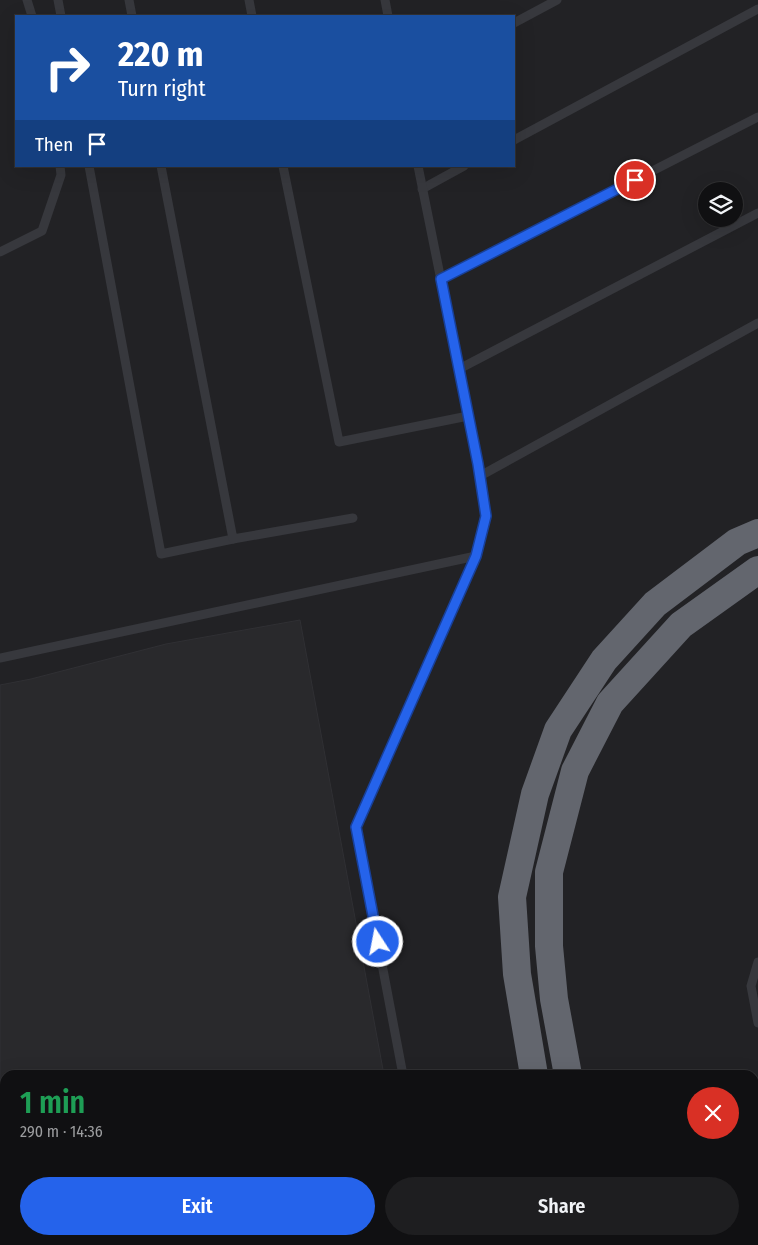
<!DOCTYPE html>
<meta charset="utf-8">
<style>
body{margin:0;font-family:"Fira Sans Condensed",sans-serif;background:#1e1e20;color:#f1f3f6;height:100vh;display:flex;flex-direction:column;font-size:19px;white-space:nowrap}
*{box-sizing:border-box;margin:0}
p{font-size:16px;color:#9c9d9f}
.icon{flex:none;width:28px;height:28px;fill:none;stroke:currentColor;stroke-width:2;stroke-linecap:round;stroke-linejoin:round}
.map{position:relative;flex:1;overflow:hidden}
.sheet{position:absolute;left:0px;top:1070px;width:759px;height:175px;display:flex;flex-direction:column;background:#101012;border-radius:15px 15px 0 0;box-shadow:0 5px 20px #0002,0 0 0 1px #303032}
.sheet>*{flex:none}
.hud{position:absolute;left:15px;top:15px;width:500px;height:152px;border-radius:0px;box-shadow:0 5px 20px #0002,0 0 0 1px #303032;background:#1a4fa0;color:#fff;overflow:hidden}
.buttons{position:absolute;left:698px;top:182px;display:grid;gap:10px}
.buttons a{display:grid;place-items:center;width:45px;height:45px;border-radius:50%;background:#101012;box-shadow:0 5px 20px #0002,0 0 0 1px #303032;font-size:25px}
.pin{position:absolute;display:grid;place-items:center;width:42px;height:42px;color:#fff;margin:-21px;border:2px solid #fff;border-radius:50%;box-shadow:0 1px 5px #0007}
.me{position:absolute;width:55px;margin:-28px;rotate:349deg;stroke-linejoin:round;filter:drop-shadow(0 0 4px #0008)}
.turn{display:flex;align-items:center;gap:18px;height:105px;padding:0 20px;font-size:22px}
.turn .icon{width:65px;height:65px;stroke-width:2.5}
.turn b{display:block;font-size:35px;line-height:42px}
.then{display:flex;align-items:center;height:48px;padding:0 20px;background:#0003;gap:10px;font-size:19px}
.round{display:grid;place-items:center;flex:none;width:52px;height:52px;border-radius:26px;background:#1e1e20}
.headline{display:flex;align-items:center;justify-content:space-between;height:85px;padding:0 20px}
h1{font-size:30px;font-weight:600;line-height:38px;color:#1e9e55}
.action{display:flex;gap:10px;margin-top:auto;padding:10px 20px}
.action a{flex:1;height:58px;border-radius:30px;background:#2563eb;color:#fff;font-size:20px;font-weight:600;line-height:58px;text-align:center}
.action a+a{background:#1e1e20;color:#f1f3f6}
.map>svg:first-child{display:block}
.built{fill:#222225;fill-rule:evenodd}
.building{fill:#29292c;stroke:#303034}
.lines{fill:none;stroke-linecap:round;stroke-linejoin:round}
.lane{stroke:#37383d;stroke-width:9}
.highway{stroke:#63666e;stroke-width:28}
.route-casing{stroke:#184099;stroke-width:12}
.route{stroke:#2563eb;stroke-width:9}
</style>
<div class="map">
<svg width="758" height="1245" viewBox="0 0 758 1245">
<rect width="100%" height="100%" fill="#161618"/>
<!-- built -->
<path class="built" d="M0,0H758V1245H0ZM16,16H514V166H16ZM706,191H734V219H706ZM5,1075H754V1240H5Z"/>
<!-- building -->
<polygon class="building" points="300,620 384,1075 5,1075 5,1240 53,1240 26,1245 0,1245 0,685 31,679 166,644"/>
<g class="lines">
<!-- lane -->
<g class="lane">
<polyline points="27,0 32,16"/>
<polyline points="58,0 61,16"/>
<polyline points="129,0 132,16"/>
<polyline points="249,0 252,16"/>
<polyline points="385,0 388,16"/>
<polyline points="514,23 557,0"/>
<polyline points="514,140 758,9"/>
<polyline points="89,166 161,554 233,539"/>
<polyline points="161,166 233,539 353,518"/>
<polyline points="283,166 339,442 468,416"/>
<polyline points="422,189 464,166"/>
<polyline points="0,252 42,231 61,175 60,166"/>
<polyline points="441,279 758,117"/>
<polyline points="459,369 758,213"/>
<polyline points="480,476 758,323"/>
<polyline points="0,658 476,556"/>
<polyline points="758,962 751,986 758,1023"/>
<polyline points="403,1075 356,827 476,556 486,516 478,464 418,166"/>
<polyline points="413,1245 417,1240"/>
</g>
<!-- highway -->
<g class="highway">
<polyline points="534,1075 517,974 512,897 535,794 558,730 604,660 655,604 737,542 758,533"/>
<polyline points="568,1075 554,999 549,946 549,872 575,771 610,703 681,625 758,570"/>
<polyline points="563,1240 564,1245"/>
<polyline points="598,1240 599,1245"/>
</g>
</g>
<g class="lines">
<!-- route casing -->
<g class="route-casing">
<polyline id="route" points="378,942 356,827 476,556 486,516 478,464 441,279 635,180"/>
</g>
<!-- route -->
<use href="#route" class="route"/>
</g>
</svg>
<div class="buttons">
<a><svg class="icon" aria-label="layers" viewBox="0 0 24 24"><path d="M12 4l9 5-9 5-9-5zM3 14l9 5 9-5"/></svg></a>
</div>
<div class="pin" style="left:635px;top:180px;background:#d93025"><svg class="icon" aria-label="arrive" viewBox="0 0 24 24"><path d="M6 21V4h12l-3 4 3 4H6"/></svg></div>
<svg class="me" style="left:378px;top:942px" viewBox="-20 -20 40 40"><circle r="17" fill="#2563eb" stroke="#fff" stroke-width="3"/><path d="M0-11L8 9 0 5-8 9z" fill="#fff"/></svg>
<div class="hud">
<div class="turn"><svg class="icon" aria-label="right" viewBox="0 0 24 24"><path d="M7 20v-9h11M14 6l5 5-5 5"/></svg><div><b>220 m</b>Turn right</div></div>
<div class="then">Then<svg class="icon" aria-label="arrive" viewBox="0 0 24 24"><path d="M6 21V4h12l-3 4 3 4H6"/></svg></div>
</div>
<section class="sheet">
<div class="headline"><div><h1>1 min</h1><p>290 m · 14:36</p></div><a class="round" style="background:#d93025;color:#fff"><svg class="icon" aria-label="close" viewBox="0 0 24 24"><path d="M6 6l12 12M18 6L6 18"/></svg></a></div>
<div class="action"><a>Exit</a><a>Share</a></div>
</section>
</div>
